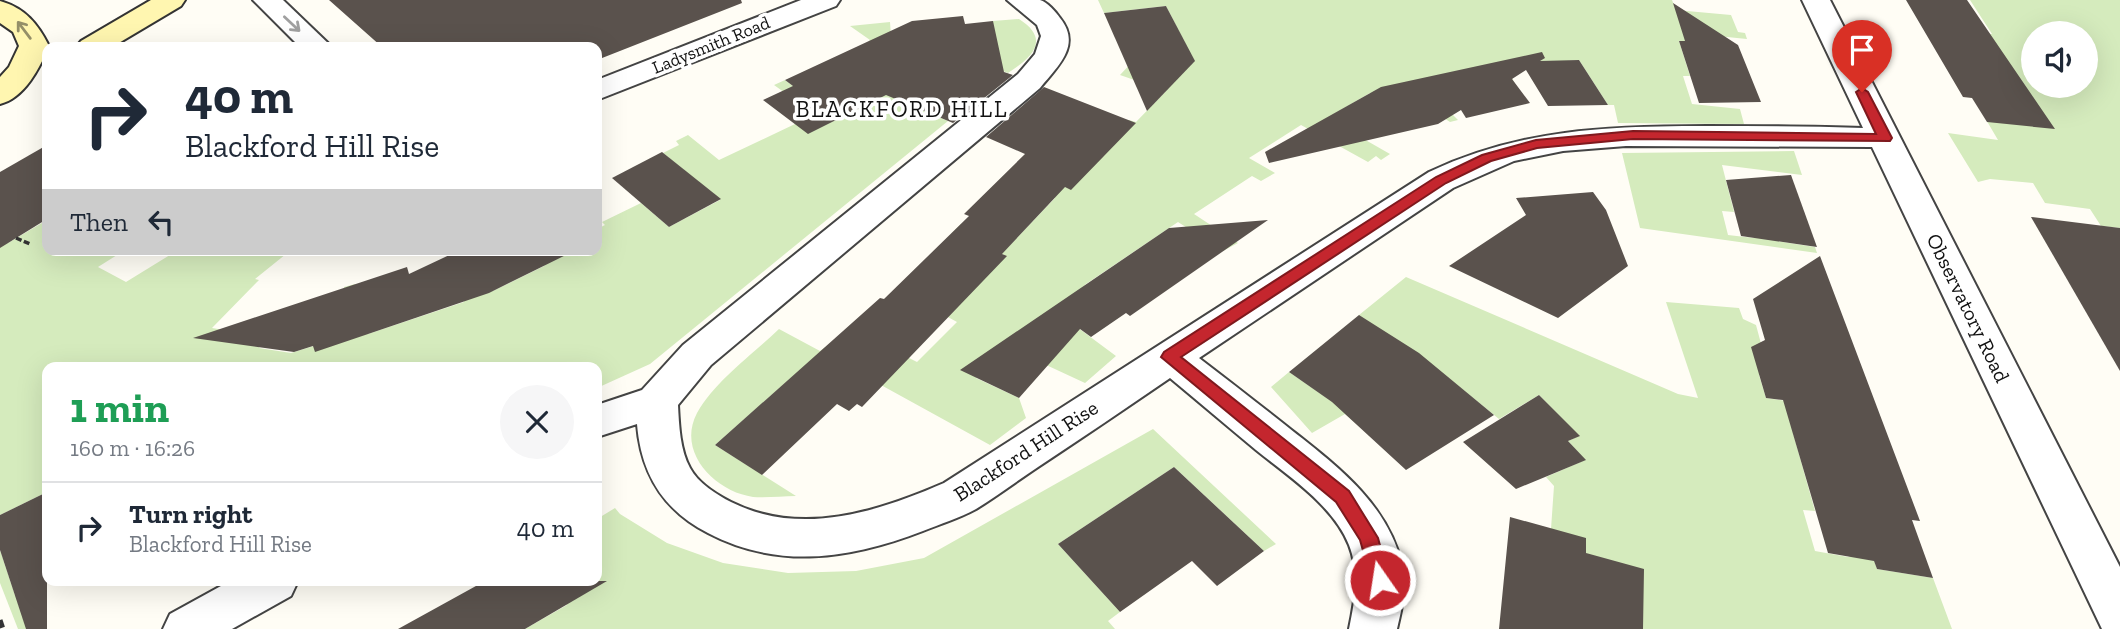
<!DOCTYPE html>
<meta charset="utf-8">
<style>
body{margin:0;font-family:"Zilla Slab",serif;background:#f6f6f7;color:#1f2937;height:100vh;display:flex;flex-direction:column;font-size:26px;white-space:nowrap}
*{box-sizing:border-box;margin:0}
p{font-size:23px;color:#747a83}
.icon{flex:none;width:38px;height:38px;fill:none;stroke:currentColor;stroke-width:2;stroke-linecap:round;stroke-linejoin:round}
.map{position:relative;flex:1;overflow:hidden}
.sheet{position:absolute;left:42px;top:362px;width:560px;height:224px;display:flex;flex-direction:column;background:#fff;border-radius:14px;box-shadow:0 7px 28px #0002}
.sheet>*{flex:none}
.hud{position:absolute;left:42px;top:42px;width:560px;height:214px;border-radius:14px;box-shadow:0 7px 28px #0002;background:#fff;color:#1f2937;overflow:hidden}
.controls{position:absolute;left:2021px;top:21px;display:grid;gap:14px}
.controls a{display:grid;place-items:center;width:77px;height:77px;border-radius:50%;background:#fff;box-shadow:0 7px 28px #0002;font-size:35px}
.pin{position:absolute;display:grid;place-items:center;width:60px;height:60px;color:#fff;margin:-72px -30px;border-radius:50% 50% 50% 0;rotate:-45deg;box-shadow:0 0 7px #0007}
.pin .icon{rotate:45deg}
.me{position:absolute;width:77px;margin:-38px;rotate:347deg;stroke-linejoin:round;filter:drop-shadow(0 0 5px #0008)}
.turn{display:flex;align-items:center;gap:24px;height:147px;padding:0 28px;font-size:32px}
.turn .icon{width:91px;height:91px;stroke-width:2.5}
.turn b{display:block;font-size:49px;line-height:60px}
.then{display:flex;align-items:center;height:66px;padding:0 28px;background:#0003;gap:14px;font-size:26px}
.round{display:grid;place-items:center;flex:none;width:74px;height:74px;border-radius:37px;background:#f6f6f7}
.overview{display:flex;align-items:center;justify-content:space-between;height:119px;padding:0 28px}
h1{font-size:42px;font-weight:700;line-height:52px;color:#1e9e55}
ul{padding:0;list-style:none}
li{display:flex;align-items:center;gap:21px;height:91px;padding:0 28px;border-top:2px solid #e0e1e3}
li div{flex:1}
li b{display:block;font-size:26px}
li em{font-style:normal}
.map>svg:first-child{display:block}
.green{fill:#d5ebbd;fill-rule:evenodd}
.building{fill:#5a524d}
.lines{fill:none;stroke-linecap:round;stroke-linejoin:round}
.street-casing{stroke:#444;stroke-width:4}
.secondary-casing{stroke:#333;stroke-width:4}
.path-far1{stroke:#333;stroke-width:3.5;stroke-dasharray:6 2.5;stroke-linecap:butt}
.path{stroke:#333;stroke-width:5;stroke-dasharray:8 3.5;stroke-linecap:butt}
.street{fill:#fff;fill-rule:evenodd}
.secondary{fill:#fff6b0;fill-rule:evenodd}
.oneway{stroke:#a0a0a0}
.oneway2{stroke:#948f68}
.route{fill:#c4262e;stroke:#7f191e;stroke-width:2}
.labels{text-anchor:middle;stroke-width:7;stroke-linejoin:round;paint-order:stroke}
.far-street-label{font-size:18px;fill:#111;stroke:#fff}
.street-label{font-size:21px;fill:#111;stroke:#fff}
.neighbourhood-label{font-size:23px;letter-spacing:2px;fill:#111;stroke:#fff}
</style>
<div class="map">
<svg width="2120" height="629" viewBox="0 0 2120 629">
<rect width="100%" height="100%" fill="#fffdf5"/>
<!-- green -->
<g class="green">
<path d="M1098,0H1672L1676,10L1731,15L1738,32L1745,33L1747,39L1697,34L1700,43L1679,41L1690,76H1683L1692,104L1740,109L1744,124L1618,123L1614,105H1608L1579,60L1506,66L1515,84L1418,80L1458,120L1450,122L1426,106L1377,97L1370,93L1327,118L1390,154L1381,160L1376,156L1368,162L1301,125L1249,158L1275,173L1261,181L1252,176L1194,214L1238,243L1223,251L1178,222L1086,284L1058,313L1116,356L1085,383L1005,346L976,378L1019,398L1026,418L990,445L841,363L816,356L715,445L796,496C782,496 767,498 753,497C716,492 676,453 697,413C716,380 752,355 779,329L820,351L828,345L901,354L917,362L957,322L946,316L1004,255L952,233L961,224L1009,246L1055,198L1007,179L1018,169L1071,189L1129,120L1136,122L1166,91L1120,75L1134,60L1120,50L1185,43L1166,6L1104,13Z"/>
<path d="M1970,0H2120V228L2101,226L2090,209L2045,203L2033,183L1990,179L1978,182L1948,133L1998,140L1932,28L1992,34ZM2034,33H2086V86H2034Z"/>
<path d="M1019,19C1052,40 1031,58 1008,73L977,61L917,108L948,121L650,364L597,388V368H47V492L0,515V240L8,243L47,220V250H125L98,267L126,282L178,250H251L258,253L263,250H291L255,279L259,280L212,328L268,337L259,348L291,353L317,345L344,309V287L355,284L368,334L464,302L449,257L458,251L493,291L544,266L554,250H597V229L605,225L602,222L641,203L669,227L720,200L663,153L679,145L676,141L688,135L719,160L795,124L827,123L774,85L785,80L815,102L870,40L850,26L890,22L892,50L993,21Z"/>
<polygon points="1794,151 1802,175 1722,165 1734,212 1722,211 1728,235 1754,238 1775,236 1777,241 1815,247 1817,253 1640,228 1622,153"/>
<polygon points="1406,277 1678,394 1698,398 1666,302 1739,308 1743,319 1756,325 1770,377 1759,375 1766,398 1794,402 1838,440 1793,433 1815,511 1803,510 1815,551 1848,557 1870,549 1877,569 1933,578 1952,629 1643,629 1586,553 1551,529 1554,486 1546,477 1585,460 1568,441 1579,436 1539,395 1499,419 1446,376 1360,427 1345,414 1312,433 1271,387 1289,372 1343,409 1359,315"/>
<polygon points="1153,429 1276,544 1264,551 1174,467 1058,544 1120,612 1108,621 1115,629 525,629 567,605 553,581 597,581 597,519 615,508 620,514 667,543 723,563 788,573 856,571 924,558"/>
<polygon points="0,550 15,595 39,629 18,629 0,583"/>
</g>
<!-- building -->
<g class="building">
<polygon points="329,0 741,0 742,3 597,60 597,47 382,47"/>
<polygon points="1906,0 1967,0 2055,129 1987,122 1972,98 1963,97"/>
<polygon points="1673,3 1738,45 1761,102 1699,103 1679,41 1685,41"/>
<polygon points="1166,6 1195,61 1147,111 1104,13"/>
<polygon points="963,16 965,24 993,21 1004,72 1013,75 953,123 886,95 808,134 763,100 793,86 785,80 912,21"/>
<polygon points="1542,52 1545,58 1540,61 1579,60 1608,105 1548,106 1526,70 1512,79 1530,103 1466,118 1461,110 1438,124 1269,163 1265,152 1381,87"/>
<polygon points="1044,87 1136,123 1071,190 1065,187 1002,254 1007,256 862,407 857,404 849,411 837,404 762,475 715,445 880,298 884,299 969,216 964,214 1025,154 986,137"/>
<polygon points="47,145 47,219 0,248 0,172"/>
<polygon points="662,152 721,199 669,227 612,178"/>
<polygon points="1791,175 1817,247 1741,236 1726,180"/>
<polygon points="1593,192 1606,210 1628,266 1558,318 1449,266 1526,215 1516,198"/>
<polygon points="2031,217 2120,228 2120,371"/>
<polygon points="1268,220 1130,316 1126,313 1091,337 1080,329 1019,398 960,370 1169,228"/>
<polygon points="460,250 576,250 489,293 315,352 313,346 294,352 193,338 407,267 409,274"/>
<polygon points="1820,256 1920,521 1912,520 1933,578 1877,569 1874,561 1828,553 1783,400 1766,398 1751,347 1765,340 1753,299"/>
<polygon points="1359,315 1419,353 1494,415 1406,470 1332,402 1289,372"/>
<polygon points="1539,395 1580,436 1568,441 1586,460 1516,489 1463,442"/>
<polygon points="1174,467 1264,551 1217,586 1192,561 1120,612 1058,544"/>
<polygon points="47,492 47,629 26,629 0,550 0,515"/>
<polygon points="1510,517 1586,538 1586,553 1644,569 1643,629 1499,629"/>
<polygon points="485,581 607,581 525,629 398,629"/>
</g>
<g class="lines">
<!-- street casing -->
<g class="street-casing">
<g id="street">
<polygon points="253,0 283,0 332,47 300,47"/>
<polygon points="801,0 840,0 836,6 597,100 597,80"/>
<path d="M1007,0C1016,0 1031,0 1040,0C1047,2 1056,12 1060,18C1082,45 1058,66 1040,88L711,365L678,405C679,425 680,450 690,468C698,483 717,495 731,502C801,537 877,512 944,483L1429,172C1521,129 1607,126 1707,126C1759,126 1811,126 1863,128L1802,0H1830L2120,567V629H2102L1872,147L1626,146L1563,151L1514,161L1453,188L1199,358C1228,380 1256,402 1284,424C1333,463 1387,501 1402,565C1407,587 1402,608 1397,629H1349C1355,600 1360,573 1349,545C1333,505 1288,476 1256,450C1227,426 1199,402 1170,378C1126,408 1082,438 1038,467C1017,481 997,496 976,509C960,518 940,524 923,531C851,559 778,570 708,533C663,510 641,474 637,424L597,437V405L642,390L683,345L1018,74L1035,54L1041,36L1037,25Z"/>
<polygon points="230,581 298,581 291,596 232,629 163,629 170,614"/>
</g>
</g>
<!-- secondary casing -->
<g class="secondary-casing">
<g id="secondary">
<polygon points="151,0 185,0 181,6 112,47 76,47 81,41"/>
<path d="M0,1C25,8 38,24 49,46C40,67 25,98 0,104V77L9,67L19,46L13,32L0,23Z"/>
</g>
</g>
<!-- path-far1 -->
<polyline class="path-far1" points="16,238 30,244"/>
<!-- path -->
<polyline class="path" points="0,620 3,629"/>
<!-- street -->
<use href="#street" class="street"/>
<!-- secondary -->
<use href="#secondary" class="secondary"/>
</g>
<!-- one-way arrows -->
<defs><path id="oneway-shaft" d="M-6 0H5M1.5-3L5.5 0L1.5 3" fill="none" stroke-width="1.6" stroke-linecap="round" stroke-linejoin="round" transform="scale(1.75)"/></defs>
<use class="oneway" href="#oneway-shaft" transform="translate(292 24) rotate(43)"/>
<use class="oneway2" href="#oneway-shaft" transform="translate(24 30) rotate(-127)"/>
<!-- route -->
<polygon class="route" points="1862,88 1868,92 1892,138 1890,141 1633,139 1537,148 1491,161 1446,183 1181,357 1349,491 1378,538 1389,580 1387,586 1380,589 1373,586 1360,540 1336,502 1161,357 1164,352 1436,177 1482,155 1536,140 1633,131 1876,134 1856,92"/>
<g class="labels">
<!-- far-street labels -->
<g class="far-street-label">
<text transform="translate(711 45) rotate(-22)" y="6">Ladysmith Road</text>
</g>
<!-- street labels -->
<g class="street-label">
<text transform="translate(1968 308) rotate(64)" y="7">Observatory Road</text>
<text transform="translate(1026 451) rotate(-33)" y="7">Blackford Hill Rise</text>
</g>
<!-- neighbourhood labels -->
<g class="neighbourhood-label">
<text x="902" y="117">BLACKFORD HILL</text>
</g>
</g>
</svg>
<div class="controls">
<a><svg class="icon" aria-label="sound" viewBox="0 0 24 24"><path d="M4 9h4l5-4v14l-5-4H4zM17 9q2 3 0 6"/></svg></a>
</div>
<div class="pin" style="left:1862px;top:92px;background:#d93025"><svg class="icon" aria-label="arrive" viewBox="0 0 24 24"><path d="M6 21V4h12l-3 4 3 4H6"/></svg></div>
<svg class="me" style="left:1380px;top:580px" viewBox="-20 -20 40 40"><circle r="17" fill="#c4262e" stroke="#fff" stroke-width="3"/><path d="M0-11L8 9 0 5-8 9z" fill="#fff"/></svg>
<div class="hud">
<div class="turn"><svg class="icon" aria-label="right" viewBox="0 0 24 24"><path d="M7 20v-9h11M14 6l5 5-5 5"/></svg><div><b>40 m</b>Blackford Hill Rise</div></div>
<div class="then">Then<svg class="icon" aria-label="left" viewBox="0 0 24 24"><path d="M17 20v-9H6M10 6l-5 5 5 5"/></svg></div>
</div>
<section class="sheet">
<div class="overview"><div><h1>1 min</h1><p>160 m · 16:26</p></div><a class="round"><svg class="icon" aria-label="close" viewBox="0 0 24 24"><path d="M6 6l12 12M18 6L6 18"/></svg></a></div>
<ul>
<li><svg class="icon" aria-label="right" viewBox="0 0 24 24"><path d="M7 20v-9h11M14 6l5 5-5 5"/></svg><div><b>Turn right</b><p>Blackford Hill Rise</p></div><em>40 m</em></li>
</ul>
</section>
</div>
